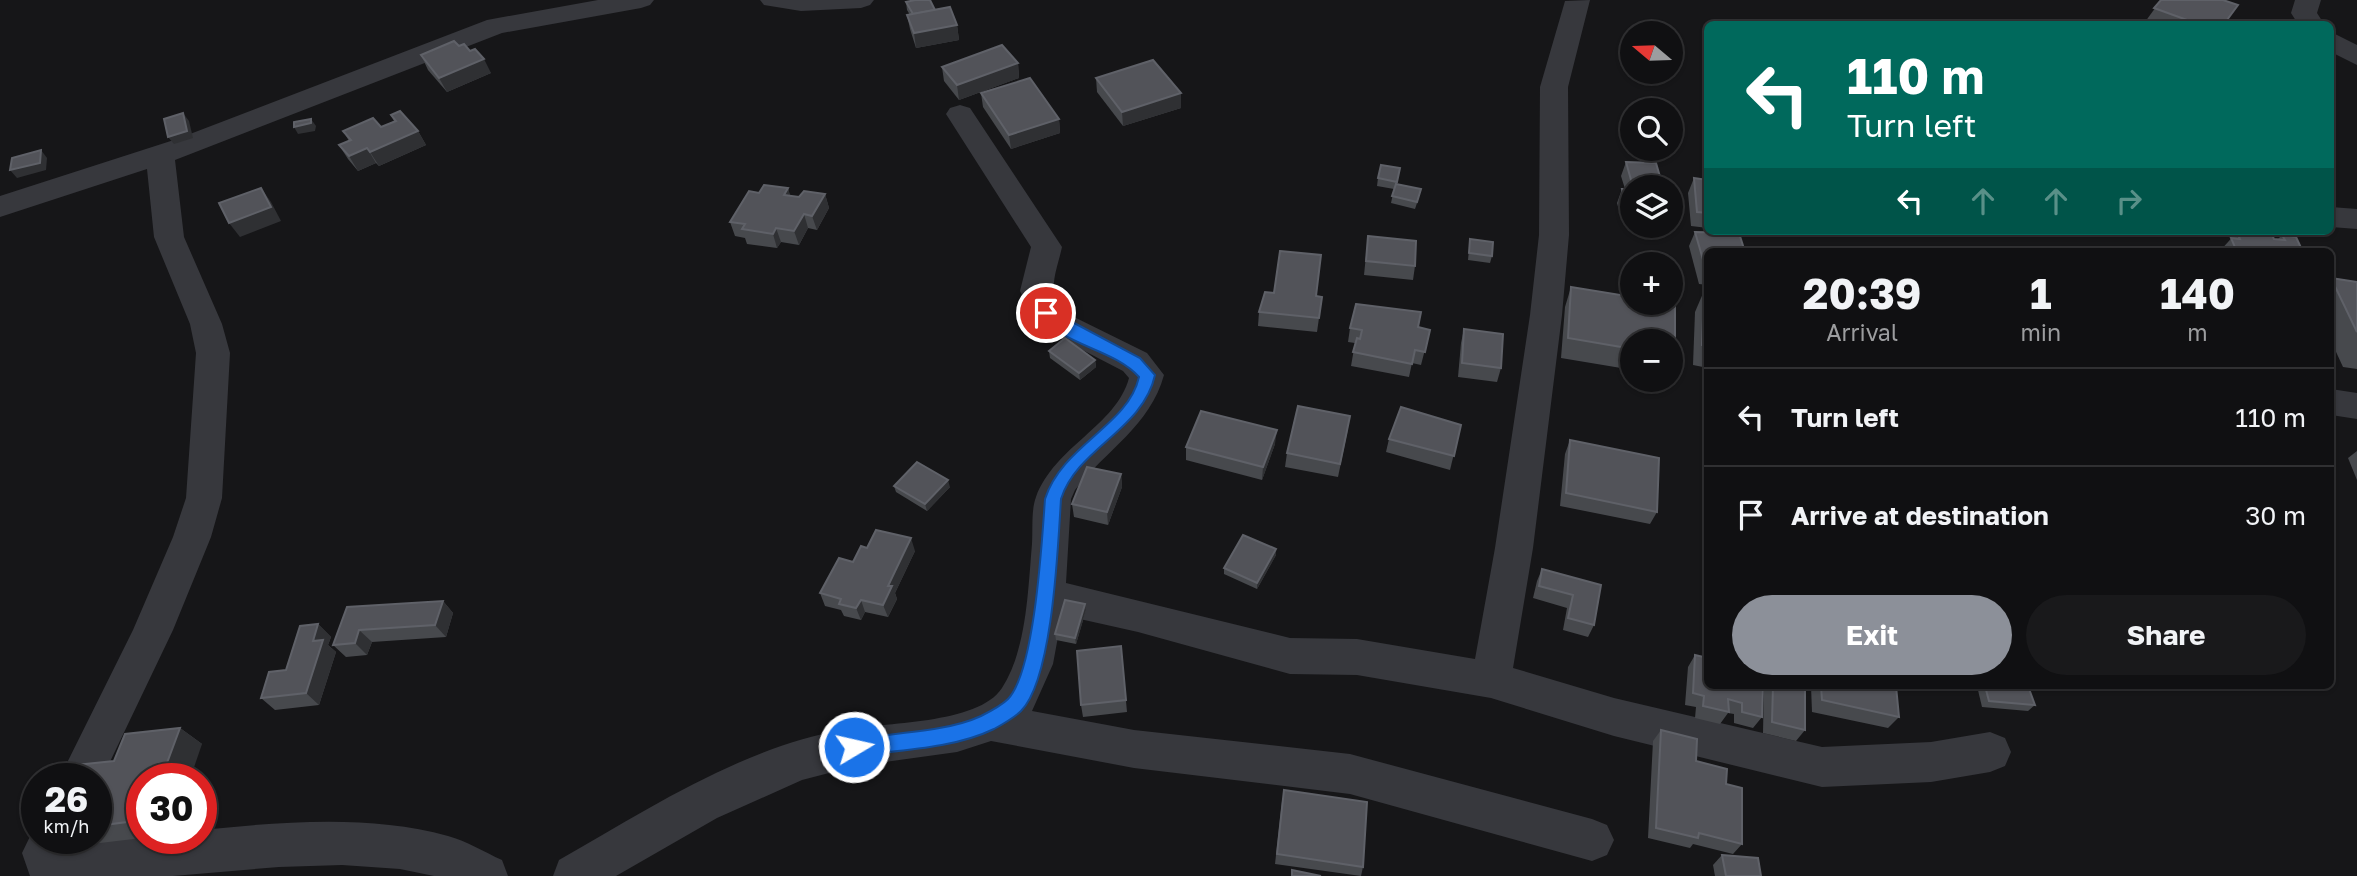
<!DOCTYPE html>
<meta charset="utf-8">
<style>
body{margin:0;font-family:"Golos Text",sans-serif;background:#19191b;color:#f1f3f6;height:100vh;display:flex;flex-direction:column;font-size:26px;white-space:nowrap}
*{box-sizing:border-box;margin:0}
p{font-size:23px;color:#9c9d9f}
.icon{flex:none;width:38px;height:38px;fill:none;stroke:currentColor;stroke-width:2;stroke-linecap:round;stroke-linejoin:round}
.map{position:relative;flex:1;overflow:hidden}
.details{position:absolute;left:1704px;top:248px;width:630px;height:441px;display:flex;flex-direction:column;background:#101012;border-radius:10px;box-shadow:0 2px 5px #0004,0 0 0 2px #303032}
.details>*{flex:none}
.guide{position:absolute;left:1704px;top:21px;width:630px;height:214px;border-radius:10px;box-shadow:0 2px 5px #0004,0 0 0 2px #303032;background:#00695c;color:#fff;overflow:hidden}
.needle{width:46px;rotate:289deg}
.tools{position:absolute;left:1620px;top:21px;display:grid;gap:14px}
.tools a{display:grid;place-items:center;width:63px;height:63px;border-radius:50%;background:#101012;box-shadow:0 2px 5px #0004,0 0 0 2px #303032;font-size:35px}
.speed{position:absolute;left:21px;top:763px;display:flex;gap:14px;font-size:35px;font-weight:700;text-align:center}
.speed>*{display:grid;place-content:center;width:91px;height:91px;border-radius:50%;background:#101012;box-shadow:0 2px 5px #0004,0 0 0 2px #303032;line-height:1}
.speed small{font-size:18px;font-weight:400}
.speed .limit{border:10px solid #d22;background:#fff;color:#111}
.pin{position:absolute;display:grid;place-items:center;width:60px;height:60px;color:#fff;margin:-30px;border:4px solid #fff;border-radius:50%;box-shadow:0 2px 7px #0007}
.me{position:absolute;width:77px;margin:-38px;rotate:81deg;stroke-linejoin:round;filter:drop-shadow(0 0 5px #0008)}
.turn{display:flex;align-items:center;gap:24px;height:147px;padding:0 28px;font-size:32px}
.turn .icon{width:91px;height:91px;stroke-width:2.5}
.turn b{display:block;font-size:49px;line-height:60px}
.lanes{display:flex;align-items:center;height:66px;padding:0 28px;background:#0003;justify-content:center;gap:35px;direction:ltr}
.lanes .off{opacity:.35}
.eta{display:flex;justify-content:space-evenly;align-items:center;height:119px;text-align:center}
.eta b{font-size:42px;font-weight:700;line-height:49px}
.action{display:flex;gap:14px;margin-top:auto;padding:14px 28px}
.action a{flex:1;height:80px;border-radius:42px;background:#8c9099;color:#fff;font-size:28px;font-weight:700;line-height:80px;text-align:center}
.action a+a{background:#19191b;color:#f1f3f6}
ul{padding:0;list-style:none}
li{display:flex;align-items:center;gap:21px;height:98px;padding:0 28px;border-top:2px solid #303032}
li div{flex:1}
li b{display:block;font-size:26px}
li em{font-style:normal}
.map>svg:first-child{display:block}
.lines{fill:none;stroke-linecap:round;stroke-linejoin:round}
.street{fill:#37383d;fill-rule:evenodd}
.wall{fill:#47494d}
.shaded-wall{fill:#2f3033}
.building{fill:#525359;stroke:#5f6168;stroke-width:2}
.route{fill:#1a73e8;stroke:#114b97;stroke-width:2}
</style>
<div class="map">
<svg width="2357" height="876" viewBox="0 0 2357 876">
<rect width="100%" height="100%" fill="#161618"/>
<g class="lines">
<!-- street -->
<g class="street">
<polygon points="598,0 654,0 650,5 641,8 502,33 175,160 184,237 222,324 230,353 222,498 211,537 173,630 96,791 96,779 59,779 133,630 173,537 186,498 196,353 190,324 154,237 147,169 0,217 0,196 177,139 487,20"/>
<polygon points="760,0 874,0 870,5 861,8 801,11 764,5"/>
<path d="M1590,0L1568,87L1569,235L1562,315L1533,548L1513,668L1614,698L1822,747L1931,742L1990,732L2005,738L2011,752L2005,766L1990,772L1931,782L1822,787L1614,736L1491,698L1357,675L1290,674L1138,632L1062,615L1053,664L1032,711L1134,730L1350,754L1592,819L1607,825L1614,840L1607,855L1592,861L1350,794L1134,768L991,741L957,752L856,766L802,780L717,818L616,876H553L559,860C647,810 741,748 842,730C883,722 978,725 1002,688C1027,649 1028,589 1032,544C1033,529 1031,510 1036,497C1055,446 1116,426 1129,378L1123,371L1046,331L1035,321L1020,291L1031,247L946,114L950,108L960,105L970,108L1062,247C1056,275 1044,293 1070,315L1147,353L1164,375C1150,426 1106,450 1075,490L1071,499L1066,583L1290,638L1357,639L1475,659L1495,548L1530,315L1539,235L1540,87L1565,1Z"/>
<polygon points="2295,0 2321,0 2317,13 2324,24 2298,24 2291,13"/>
<polygon points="2331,32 2357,45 2357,65 2331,52"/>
<polygon points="2331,207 2357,209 2357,229 2331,227"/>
<polygon points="2331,389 2357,393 2357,419 2331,415"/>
<path d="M37,822V838H72L69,844L142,836L201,838V830C281,822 369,814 448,836C467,841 484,852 502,860L508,876H434L400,869L342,865L279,867L173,876H30L22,853Z"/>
</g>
</g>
<!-- wall -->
<g class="wall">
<polygon points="2161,0 2224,24 2150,24 2145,22"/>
<polygon points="906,2 935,10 957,25 959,40 916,48 910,29 907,15 910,15 907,10"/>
<polygon points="459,46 491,73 447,92 428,70 421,55"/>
<polygon points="1018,63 1019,78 959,100 944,81 942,67"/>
<polygon points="1096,78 1181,108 1123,126 1097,92"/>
<polygon points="981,93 1059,119 1060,133 1011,149 983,107"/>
<polygon points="391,115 418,131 426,145 379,166 376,163 358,171 348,159 339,145 349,141 343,131 381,127 394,121"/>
<polygon points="1626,162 1663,187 1633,187 1633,218 1621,218 1617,203 1622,189 1625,189 1621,176"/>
<polygon points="1400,168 1397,184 1419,197 1415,209 1391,203 1394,189 1377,186 1378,178"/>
<polygon points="1694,178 1708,180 1708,228 1691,226 1688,193"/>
<polygon points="788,188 790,196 799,197 825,194 829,208 817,230 808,228 799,245 781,242 777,248 747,244 745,238 735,236 730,222 759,193"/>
<polygon points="2258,231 2270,231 2274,239 2278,239 2282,235 2303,252 2219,252 2237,232 2255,234"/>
<polygon points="1695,232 1708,252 1708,285 1699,284 1689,246"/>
<polygon points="1368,236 1415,266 1413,280 1364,275"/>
<polygon points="1470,239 1492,256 1490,263 1468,260"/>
<polygon points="2331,278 2357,282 2357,369 2343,367 2331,341"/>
<polygon points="1571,287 1633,297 1633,303 1669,303 1675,304 1675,356 1671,365 1671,341 1633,341 1633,370 1561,358 1565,307"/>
<polygon points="1704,291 1708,292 1708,368 1693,365 1695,312"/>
<polygon points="1316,296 1322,297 1317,332 1258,326 1259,312"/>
<polygon points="1418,327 1430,330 1421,365 1412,363 1409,377 1351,366 1355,343 1348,342 1350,328"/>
<polygon points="1464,329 1501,368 1497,382 1458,377 1461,343"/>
<polygon points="1049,351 1095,360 1096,367 1080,380 1050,358"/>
<polygon points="1461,425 1450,470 1386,452 1389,439"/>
<polygon points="1348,429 1338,477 1285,467 1287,453"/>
<polygon points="1570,440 1657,512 1650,524 1560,506 1565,454"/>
<polygon points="1275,444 1262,480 1186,460 1186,447"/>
<polygon points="2357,451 2357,480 2348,458"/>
<polygon points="1121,474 1122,487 1108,525 1074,517 1072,504"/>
<polygon points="894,486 950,487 927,511 896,492"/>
<polygon points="867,548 915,551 895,593 897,599 888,617 865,612 861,620 844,616 841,610 825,606 820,593"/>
<polygon points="1276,549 1276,555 1257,589 1224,574 1224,568"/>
<polygon points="1542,569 1601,585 1594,625 1588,637 1563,630 1567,608 1533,598 1537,581"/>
<polygon points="443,601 453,613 446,637 372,642 367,655 346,657 333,645 347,607"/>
<polygon points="1085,604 1086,610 1076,644 1056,640 1055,634"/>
<polygon points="318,624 331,637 328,645 336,652 319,705 275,710 261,698 286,670"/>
<polygon points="1121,646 1127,712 1083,717 1081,705"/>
<polygon points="1708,649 1708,686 1763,686 1762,717 1753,728 1734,723 1734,714 1728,713 1720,724 1695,718 1696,707 1685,705 1688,667 1695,655 1703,657"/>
<polygon points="1764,686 1805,686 1805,730 1796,741 1763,733"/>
<polygon points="1811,686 1896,686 1899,717 1888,728 1812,712"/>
<polygon points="1977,686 2028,686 2035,705 2028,711 1982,707"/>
<polygon points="180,728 202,744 142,779 142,838 75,846 61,838 96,838 96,779 114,761"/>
<polygon points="1661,730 1696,761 1726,784 1742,844 1733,854 1693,844 1690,848 1648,838 1653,741"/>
<polygon points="1282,801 1363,867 1361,876 1275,864"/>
<polygon points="1722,855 1761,876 1715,876 1713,865"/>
</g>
<!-- shaded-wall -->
<g class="shaded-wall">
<polygon points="957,25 959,40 916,48 914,33"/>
<polygon points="484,59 491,73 447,92 439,78"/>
<polygon points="1018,63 1019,78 959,100 957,85"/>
<polygon points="1181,93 1181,108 1123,126 1122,112"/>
<polygon points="183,113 189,121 193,138 174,144 168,137"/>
<polygon points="311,119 316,126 315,131 298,134 294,127"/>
<polygon points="1059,119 1060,133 1011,149 1009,135"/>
<polygon points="418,131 426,145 379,166 370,152"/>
<polygon points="367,148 376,163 358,171 349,156"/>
<polygon points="41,150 47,158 46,170 17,178 10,170"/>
<polygon points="261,188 271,202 281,221 240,237 229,223"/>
<polygon points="788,188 792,203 784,195"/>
<polygon points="825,194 829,208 817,230 812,216"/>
<polygon points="804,214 808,228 799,245 794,231"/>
<polygon points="776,228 781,242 777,248 773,234"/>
<polygon points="1095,360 1096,367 1080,380 1079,373"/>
<polygon points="1277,430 1275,444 1262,480 1263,467"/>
<polygon points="1121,474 1122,487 1108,525 1107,512"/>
<polygon points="948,480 950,487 927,511 925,504"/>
<polygon points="911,538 915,551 895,593 897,599 888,617 883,605 888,586"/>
<polygon points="1276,549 1276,555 1257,589 1257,583"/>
<polygon points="861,600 865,612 861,620 856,608"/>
<polygon points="443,601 453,613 446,637 435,625"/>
<polygon points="1085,604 1086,610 1076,644 1075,638"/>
<polygon points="318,624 331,637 328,645 336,652 319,705 306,693 313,641"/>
<polygon points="359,630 372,642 367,655 355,643"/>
<polygon points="180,728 202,744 190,779 161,779"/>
</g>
<!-- building -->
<g class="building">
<polygon points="915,0 930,0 935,10 913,14 906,2"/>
<polygon points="2161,0 2223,0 2238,5 2224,24 2198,24 2154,8"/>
<polygon points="950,7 957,25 914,33 907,15"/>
<polygon points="454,41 459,46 464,44 470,51 475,49 484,59 439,78 421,55"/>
<polygon points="1002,45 1018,63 957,85 942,67"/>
<polygon points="1153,60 1181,93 1122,112 1096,78"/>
<polygon points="1030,78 1059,119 1009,135 981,93"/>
<polygon points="400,111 418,131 370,152 367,148 349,156 339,145 351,140 343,131 373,118 381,127 396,121 391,115"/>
<polygon points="183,113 187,131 168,137 164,119"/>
<polygon points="311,119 311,123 294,127 294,122"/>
<polygon points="41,150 40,163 10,170 12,158"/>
<polygon points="1626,162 1656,163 1663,187 1633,187"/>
<polygon points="1381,165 1400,168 1397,182 1378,178"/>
<polygon points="1694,178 1708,180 1708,213 1697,212"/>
<polygon points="1396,184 1421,189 1417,202 1392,196"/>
<polygon points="764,185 788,188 784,195 799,197 804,191 825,194 812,216 804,214 794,231 776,228 773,234 742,229 745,224 730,222 749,191 759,193"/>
<polygon points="261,188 271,207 229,223 219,203"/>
<polygon points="1622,189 1633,189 1633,204 1626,204"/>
<polygon points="2262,231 2270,231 2274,239 2285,240 2282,235 2296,237 2303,252 2237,252 2231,238 2240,239 2237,232 2264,235"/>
<polygon points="1695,232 1739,233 1745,252 1708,252 1708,270 1706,270"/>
<polygon points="1368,236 1416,241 1415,266 1366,261"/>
<polygon points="1470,239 1493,242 1492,256 1469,253"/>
<polygon points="1280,251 1321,255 1316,296 1322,297 1319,318 1259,312 1265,292 1274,293"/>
<polygon points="2331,278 2357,282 2357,332"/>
<polygon points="1571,287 1633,297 1633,303 1669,303 1675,304 1675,356 1671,356 1671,341 1633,341 1633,349 1568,338"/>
<polygon points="1704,291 1708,292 1708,347 1702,345"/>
<polygon points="1356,304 1421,312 1418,327 1430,330 1425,352 1415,350 1412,364 1353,352 1357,338 1360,339 1362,330 1350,328"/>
<polygon points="1464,329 1503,334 1501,368 1462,363"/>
<polygon points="1065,338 1095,360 1079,373 1049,351"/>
<polygon points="1298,406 1350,416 1340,464 1287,453"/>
<polygon points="1401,407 1461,425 1454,456 1389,439"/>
<polygon points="1201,411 1277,430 1263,467 1186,447"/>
<polygon points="1570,440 1659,458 1657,512 1566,493"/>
<polygon points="917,462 948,480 925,504 894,486"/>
<polygon points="1087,467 1121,474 1107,512 1072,504"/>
<polygon points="876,530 911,538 888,586 892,586 883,605 861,600 856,608 839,604 841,599 820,593 839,558 853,562 861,546 867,548"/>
<polygon points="1243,535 1276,549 1257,583 1224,568"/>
<polygon points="1542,569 1601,585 1594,625 1568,618 1573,595 1539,586"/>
<polygon points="1065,600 1085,604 1075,638 1055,634"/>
<polygon points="443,601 435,625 359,630 355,643 333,645 347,607"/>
<polygon points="318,624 313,641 323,640 306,693 261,698 269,672 286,670 300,626"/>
<polygon points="1121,646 1126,700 1081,705 1077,651"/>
<polygon points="1695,655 1708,658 1708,686 1763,686 1762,717 1742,712 1742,703 1728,699 1729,712 1703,706 1704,696 1693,693"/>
<polygon points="1773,686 1805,686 1805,730 1772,722"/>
<polygon points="1821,686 1896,686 1899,717 1822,700"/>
<polygon points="1985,686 2028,686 2035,705 1989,701"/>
<polygon points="180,728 161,779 142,779 142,820 96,826 96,779 60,779 66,766 114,761 125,734"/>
<polygon points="1661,730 1697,739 1696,761 1727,769 1726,784 1742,788 1742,844 1699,833 1698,838 1656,828"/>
<polygon points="1284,790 1367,802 1363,867 1277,854"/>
<polygon points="1722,855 1758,858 1761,876 1726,876"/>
<polygon points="1292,870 1321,876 1292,876"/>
</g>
<!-- route -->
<path class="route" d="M1046,308L1140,358L1155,375C1143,430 1077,448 1061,499C1058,545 1053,679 1021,711C1015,717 1003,724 994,729C953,749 899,750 854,756L847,754L845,747L847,741L854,739C892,733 947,732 981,716C989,712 1002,705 1008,699C1035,671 1042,539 1045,499C1062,445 1128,426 1139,377C1113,348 1061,346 1039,313Z"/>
</svg>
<div class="tools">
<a><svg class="needle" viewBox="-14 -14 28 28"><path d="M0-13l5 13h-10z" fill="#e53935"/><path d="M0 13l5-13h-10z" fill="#9c9d9f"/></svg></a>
<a><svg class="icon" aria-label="search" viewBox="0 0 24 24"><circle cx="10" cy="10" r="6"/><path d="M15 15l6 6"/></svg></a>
<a><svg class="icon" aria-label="layers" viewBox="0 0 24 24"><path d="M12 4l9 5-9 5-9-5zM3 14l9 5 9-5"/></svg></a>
<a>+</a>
<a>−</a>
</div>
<div class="speed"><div>26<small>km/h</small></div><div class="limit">30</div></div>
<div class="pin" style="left:1046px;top:313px;background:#d93025"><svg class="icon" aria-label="arrive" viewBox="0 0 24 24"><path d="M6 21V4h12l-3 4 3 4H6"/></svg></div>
<svg class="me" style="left:854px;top:747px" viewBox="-20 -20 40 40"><circle r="17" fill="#1a73e8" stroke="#fff" stroke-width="3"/><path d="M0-11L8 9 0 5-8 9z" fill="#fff"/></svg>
<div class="guide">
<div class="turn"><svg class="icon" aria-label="left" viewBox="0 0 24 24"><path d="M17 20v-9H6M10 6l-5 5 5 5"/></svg><div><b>110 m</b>Turn left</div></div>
<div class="lanes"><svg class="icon" aria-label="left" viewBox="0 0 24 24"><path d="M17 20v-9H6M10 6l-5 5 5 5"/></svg><svg class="icon off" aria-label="ahead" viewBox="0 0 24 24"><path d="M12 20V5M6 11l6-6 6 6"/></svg><svg class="icon off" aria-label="ahead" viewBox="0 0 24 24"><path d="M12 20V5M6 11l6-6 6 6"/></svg><svg class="icon off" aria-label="right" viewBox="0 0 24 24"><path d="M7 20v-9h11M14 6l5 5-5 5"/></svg></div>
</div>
<section class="details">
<div class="eta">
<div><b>20:39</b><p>Arrival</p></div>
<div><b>1</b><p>min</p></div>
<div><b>140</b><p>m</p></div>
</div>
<ul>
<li><svg class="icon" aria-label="left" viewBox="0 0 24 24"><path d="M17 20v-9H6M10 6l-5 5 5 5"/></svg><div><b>Turn left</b></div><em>110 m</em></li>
<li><svg class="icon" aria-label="arrive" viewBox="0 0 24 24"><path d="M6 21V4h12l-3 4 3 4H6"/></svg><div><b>Arrive at destination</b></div><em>30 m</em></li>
</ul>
<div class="action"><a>Exit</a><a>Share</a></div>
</section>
</div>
